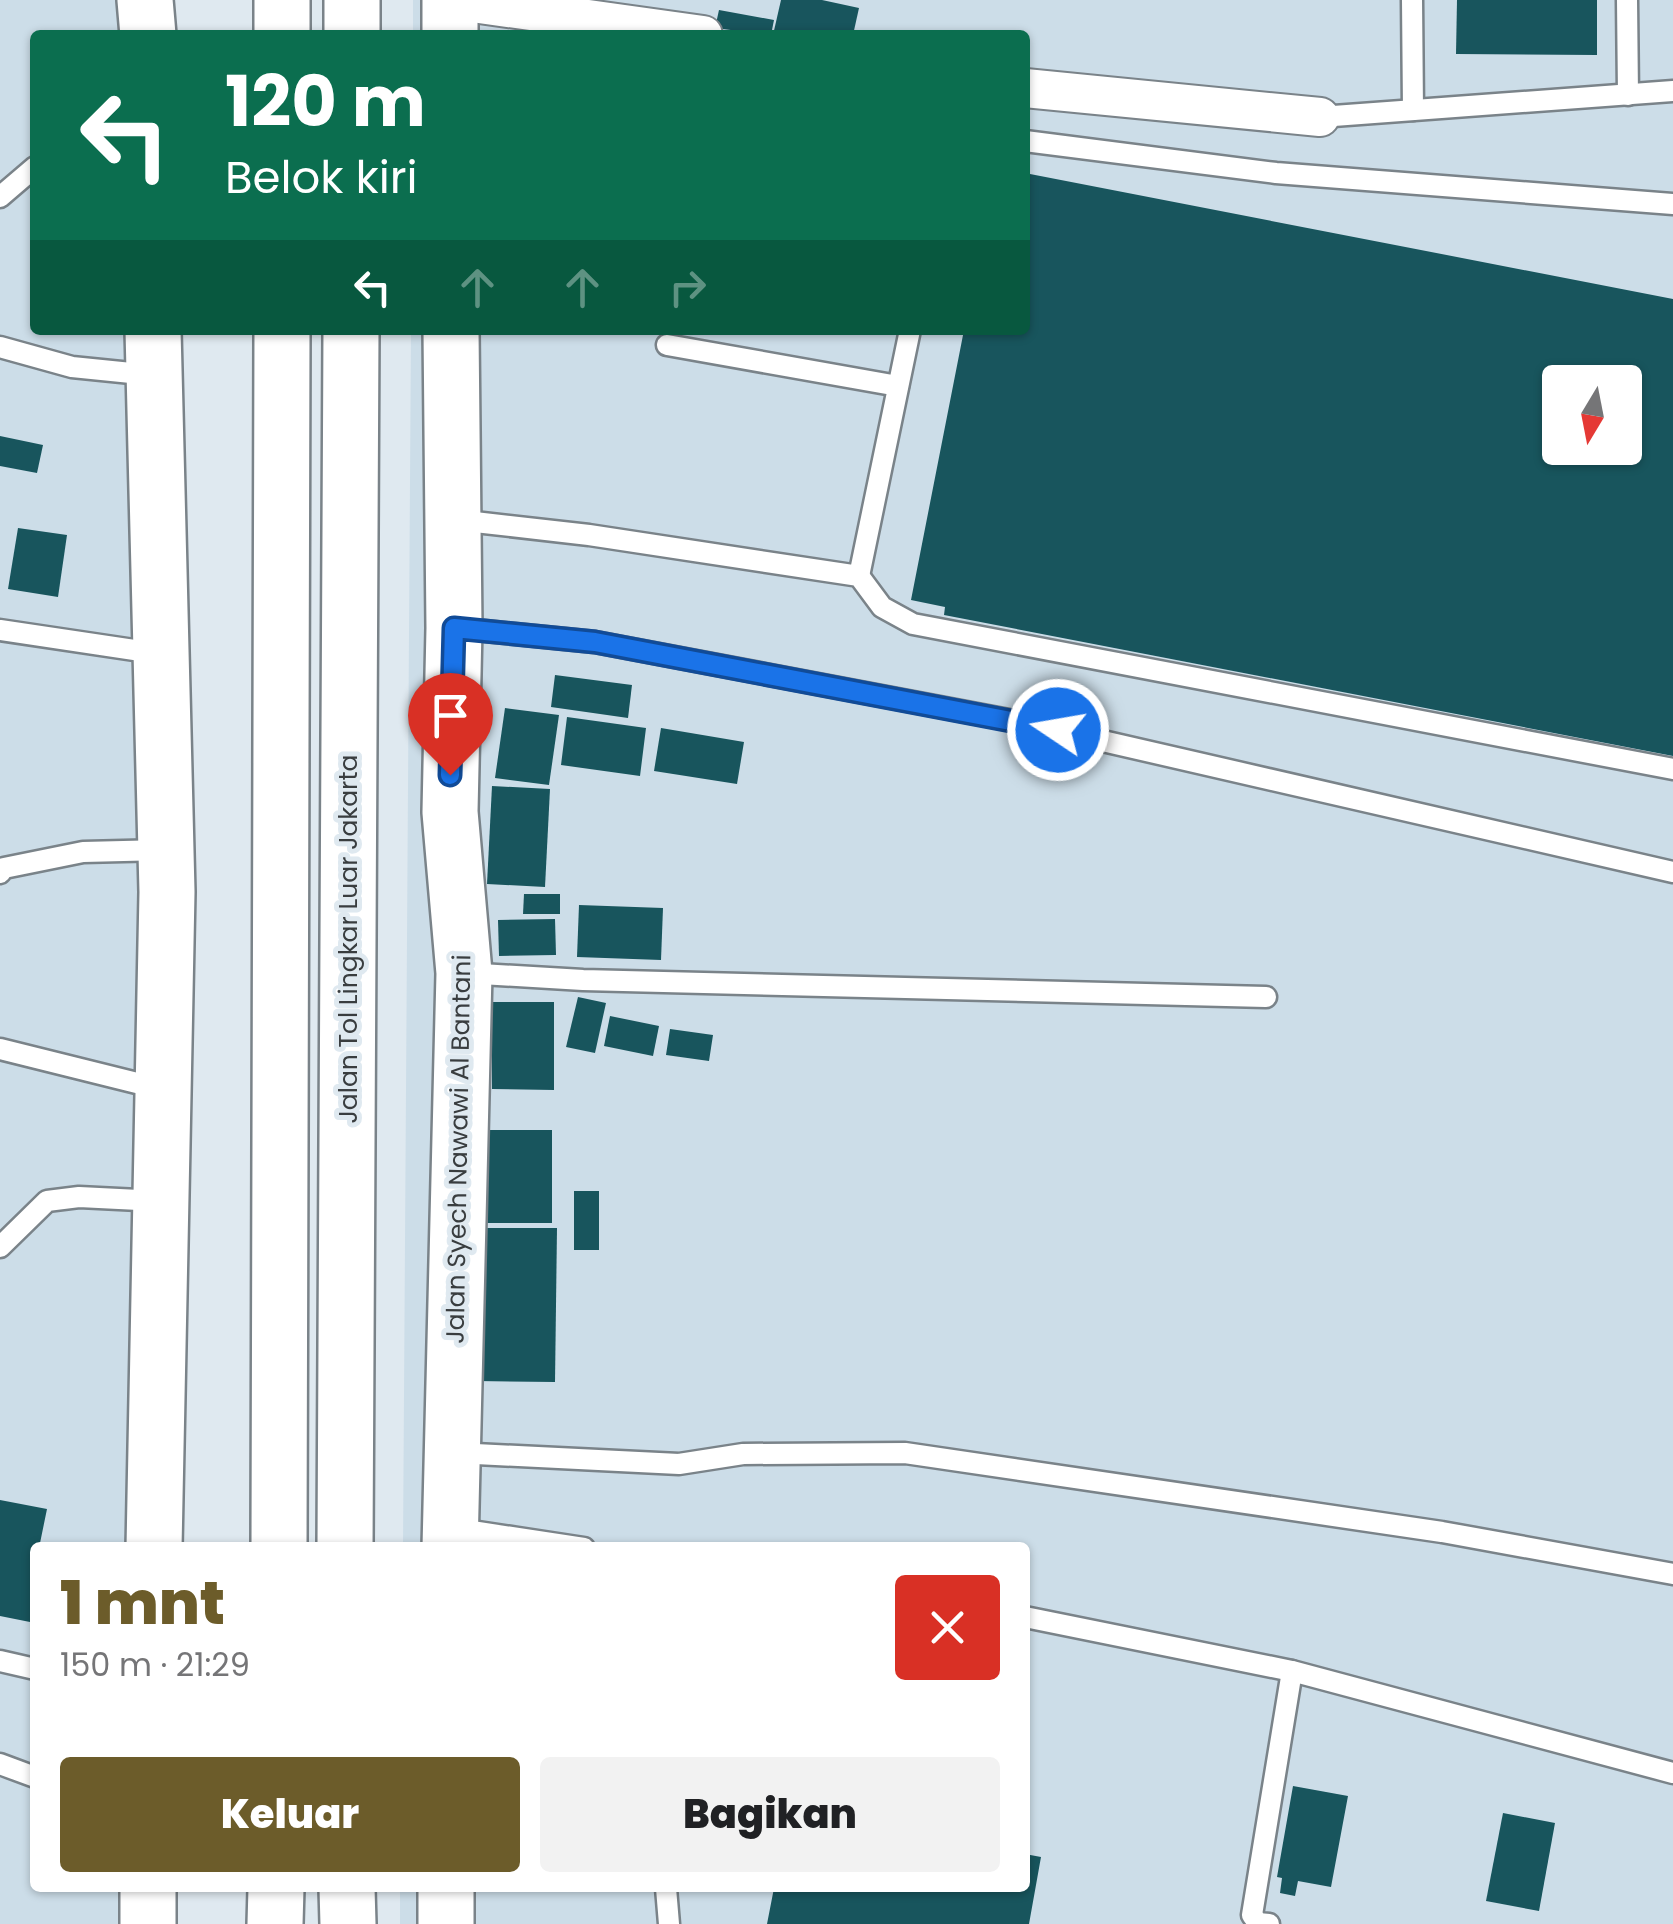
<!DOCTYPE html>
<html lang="id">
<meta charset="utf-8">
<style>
body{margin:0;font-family:Poppins,sans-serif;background:#f2f2f2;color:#202124;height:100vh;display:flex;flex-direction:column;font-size:38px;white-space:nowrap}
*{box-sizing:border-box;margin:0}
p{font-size:32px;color:#757577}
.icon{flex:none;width:55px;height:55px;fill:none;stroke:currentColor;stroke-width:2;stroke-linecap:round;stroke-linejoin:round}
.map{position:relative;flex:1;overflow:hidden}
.sheet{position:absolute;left:30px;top:1542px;width:1000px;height:350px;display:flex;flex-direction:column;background:#fff;border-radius:10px;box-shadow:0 2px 8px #0004}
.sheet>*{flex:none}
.top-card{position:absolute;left:30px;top:30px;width:1000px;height:305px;border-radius:10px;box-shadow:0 2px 8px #0004;background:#0b6e4f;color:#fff;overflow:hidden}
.needle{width:65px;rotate:190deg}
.buttons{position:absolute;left:1542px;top:365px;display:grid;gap:20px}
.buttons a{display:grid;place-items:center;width:100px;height:100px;border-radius:10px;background:#fff;box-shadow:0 2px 8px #0004;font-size:50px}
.pin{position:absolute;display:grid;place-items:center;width:85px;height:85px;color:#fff;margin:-102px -42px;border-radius:50% 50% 50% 0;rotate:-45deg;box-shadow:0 0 10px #0007}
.pin .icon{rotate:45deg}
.me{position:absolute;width:110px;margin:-55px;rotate:282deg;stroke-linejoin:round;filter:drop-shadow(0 0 8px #0008)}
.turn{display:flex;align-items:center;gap:35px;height:210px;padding:0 30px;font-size:45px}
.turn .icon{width:130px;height:130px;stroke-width:2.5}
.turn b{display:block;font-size:70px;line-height:85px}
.lanes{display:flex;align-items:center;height:95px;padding:0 30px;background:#0003;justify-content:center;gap:50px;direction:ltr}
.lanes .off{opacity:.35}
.round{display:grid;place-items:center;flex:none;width:105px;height:105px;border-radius:10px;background:#f2f2f2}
.headline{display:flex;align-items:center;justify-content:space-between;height:170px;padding:0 30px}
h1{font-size:60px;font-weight:800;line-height:75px;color:#6c5c2a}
.action{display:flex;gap:20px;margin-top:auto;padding:20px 30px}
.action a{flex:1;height:115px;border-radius:10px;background:#6c5c2a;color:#fff;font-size:40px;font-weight:800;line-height:115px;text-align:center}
.action a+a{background:#f2f2f2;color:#202124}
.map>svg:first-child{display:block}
.built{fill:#ccdde8;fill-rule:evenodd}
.building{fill:#18555d;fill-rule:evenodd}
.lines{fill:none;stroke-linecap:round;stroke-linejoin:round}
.lane-casing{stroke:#7a8389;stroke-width:25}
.street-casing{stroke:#7a8389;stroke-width:42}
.highway-casing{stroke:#7a8389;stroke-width:60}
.lane{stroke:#fff;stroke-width:20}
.street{stroke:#fff;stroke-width:38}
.highway{stroke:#fff;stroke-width:55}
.route-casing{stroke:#114b97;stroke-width:25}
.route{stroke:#1a73e8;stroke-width:18}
.labels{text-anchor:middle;stroke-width:10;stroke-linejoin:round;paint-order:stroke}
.street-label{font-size:25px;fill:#393d3f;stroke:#dfe9f0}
</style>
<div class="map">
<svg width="1673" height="1924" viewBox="0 0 1673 1924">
<rect width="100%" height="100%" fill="#dfe9f0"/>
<!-- built -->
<g class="built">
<polygon points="0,0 137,0 137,35 35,35 35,330 144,330 168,1547 35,1548 35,1888 174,1888 175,1924 0,1924"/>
<path d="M413,0H1673V1924H400V1888H1025V1548L403,1547L411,330H1025V35H413ZM1560,382H1625V448H1560Z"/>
</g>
<!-- building -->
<g class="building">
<polygon points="781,0 822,0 859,8 853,35 773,35"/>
<polygon points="1457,0 1597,0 1597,55 1456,54"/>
<polygon points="719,10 774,20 771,35 715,28"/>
<path d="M1030,174L1673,299V756L944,615L945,607L911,600L964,330H1025V189ZM1560,382H1625V448H1560Z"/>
<polygon points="0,436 43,445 37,473 0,466"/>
<polygon points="18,528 67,535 58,597 8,589"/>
<polygon points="555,675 632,685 628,718 551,707"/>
<polygon points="505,708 559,715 549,785 495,778"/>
<polygon points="567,717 646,728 640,776 561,765"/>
<polygon points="661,728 744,742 737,784 654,771"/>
<polygon points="492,786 550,789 545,887 487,884"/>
<polygon points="524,894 560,894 560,914 523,914"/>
<polygon points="579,905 663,908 661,960 577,957"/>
<polygon points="555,919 556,955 499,956 498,920"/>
<polygon points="578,997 606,1003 595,1053 566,1047"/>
<polygon points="492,1002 554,1002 554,1090 492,1089"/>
<polygon points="610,1016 659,1026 653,1056 604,1046"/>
<polygon points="670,1029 713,1035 709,1061 666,1055"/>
<rect x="484" y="1130" width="68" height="93"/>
<rect x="574" y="1191" width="25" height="59"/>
<polygon points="479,1228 557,1228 555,1382 477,1381"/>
<polygon points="0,1500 47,1509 39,1548 35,1548 35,1623 0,1616"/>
<polygon points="1293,1786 1348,1796 1331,1887 1298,1881 1295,1896 1280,1893 1282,1878 1277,1877"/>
<polygon points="1503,1813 1555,1823 1539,1911 1486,1901"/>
<polygon points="1025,1854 1041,1857 1029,1924 767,1924 774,1888 1025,1888"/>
</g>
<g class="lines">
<!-- lane casing -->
<g class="lane-casing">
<g id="lane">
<polyline points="1412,0 1413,110"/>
<polyline points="1627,0 1628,95"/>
<polyline points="1320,117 1673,91"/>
<polyline points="1025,141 1276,173 1673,204"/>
<polyline points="0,197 35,167"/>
<polyline points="667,345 898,386"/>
<polyline points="0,347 72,367 151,375"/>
<polyline points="457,520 589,535 859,576 882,607 913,624 1673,769"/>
<polyline points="859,576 910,330"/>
<polyline points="456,628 595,642 1020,722 1673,872"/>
<polyline points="0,630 161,654"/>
<polyline points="0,873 4,868 83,852 164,850"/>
<polyline points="464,973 583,980 1266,997"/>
<polyline points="0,1049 161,1089"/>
<polyline points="0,1247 47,1201 79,1197 159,1201"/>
<polyline points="456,1453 679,1464 743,1454 905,1453 1442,1532 1673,1574"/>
<polyline points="452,1528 584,1548"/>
<polyline points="1025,1617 1292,1671 1673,1773"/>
<polyline points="0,1661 35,1669"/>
<polyline points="0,1764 35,1777"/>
<polyline points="666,1888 669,1924"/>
<polyline points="1269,1924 1258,1923 1252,1915 1292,1671"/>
</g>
</g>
<!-- street casing -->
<g class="street-casing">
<g id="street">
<polyline points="451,0 703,35"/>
<polyline points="1025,88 1320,117"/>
</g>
</g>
<!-- highway casing -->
<g class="highway-casing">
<g id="highway">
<polyline points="145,0 148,35"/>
<polyline points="450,0 450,35"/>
<polyline points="282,35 282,0"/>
<polyline points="352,35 352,0"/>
<polyline points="153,330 167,892 154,1548"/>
<polyline points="279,1548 282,330"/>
<polyline points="345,1548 351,330"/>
<polyline points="450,1548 464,973 450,812 454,628 451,330"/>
<polyline points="347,1888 348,1924"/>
<polyline points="148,1924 148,1888"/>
<polyline points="275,1924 276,1888"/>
<polyline points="446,1924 446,1888"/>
</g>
</g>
<!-- lane -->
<use href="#lane" class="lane"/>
<!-- street -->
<use href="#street" class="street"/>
<!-- highway -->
<use href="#highway" class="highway"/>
</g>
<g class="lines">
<!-- route casing -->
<g class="route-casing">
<polyline id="route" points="450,775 454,628 595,642 1058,730"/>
</g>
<!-- route -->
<use href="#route" class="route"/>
</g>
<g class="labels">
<!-- street labels -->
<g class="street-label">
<text transform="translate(348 939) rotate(-90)" y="9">Jalan Tol Lingkar Luar Jakarta</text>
<text transform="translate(458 1149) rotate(-89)" y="9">Jalan Syech Nawawi Al Bantani</text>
</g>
</g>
</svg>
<div class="buttons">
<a><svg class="needle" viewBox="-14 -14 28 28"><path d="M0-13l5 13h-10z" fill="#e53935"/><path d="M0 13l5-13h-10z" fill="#757577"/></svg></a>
</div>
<div class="pin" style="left:450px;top:775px;background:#d93025"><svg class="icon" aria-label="arrive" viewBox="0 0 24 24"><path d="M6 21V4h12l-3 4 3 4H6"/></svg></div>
<svg class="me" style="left:1058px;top:730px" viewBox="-20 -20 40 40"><circle r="17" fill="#1a73e8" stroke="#fff" stroke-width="3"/><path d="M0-11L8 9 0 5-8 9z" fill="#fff"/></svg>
<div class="top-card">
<div class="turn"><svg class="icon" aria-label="left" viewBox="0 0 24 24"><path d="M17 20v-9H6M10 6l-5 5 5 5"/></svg><div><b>120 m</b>Belok kiri</div></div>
<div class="lanes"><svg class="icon" aria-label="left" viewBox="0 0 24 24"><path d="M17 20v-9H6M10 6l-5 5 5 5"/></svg><svg class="icon off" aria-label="ahead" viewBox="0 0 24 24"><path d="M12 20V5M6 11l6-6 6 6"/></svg><svg class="icon off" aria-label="ahead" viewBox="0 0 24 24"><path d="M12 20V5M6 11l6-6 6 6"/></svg><svg class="icon off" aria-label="right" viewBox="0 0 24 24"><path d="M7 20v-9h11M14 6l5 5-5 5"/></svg></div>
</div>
<section class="sheet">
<div class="headline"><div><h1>1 mnt</h1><p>150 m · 21:29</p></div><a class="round" style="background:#d93025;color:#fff"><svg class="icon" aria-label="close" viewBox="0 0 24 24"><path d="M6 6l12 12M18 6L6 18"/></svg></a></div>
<div class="action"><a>Keluar</a><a>Bagikan</a></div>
</section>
</div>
